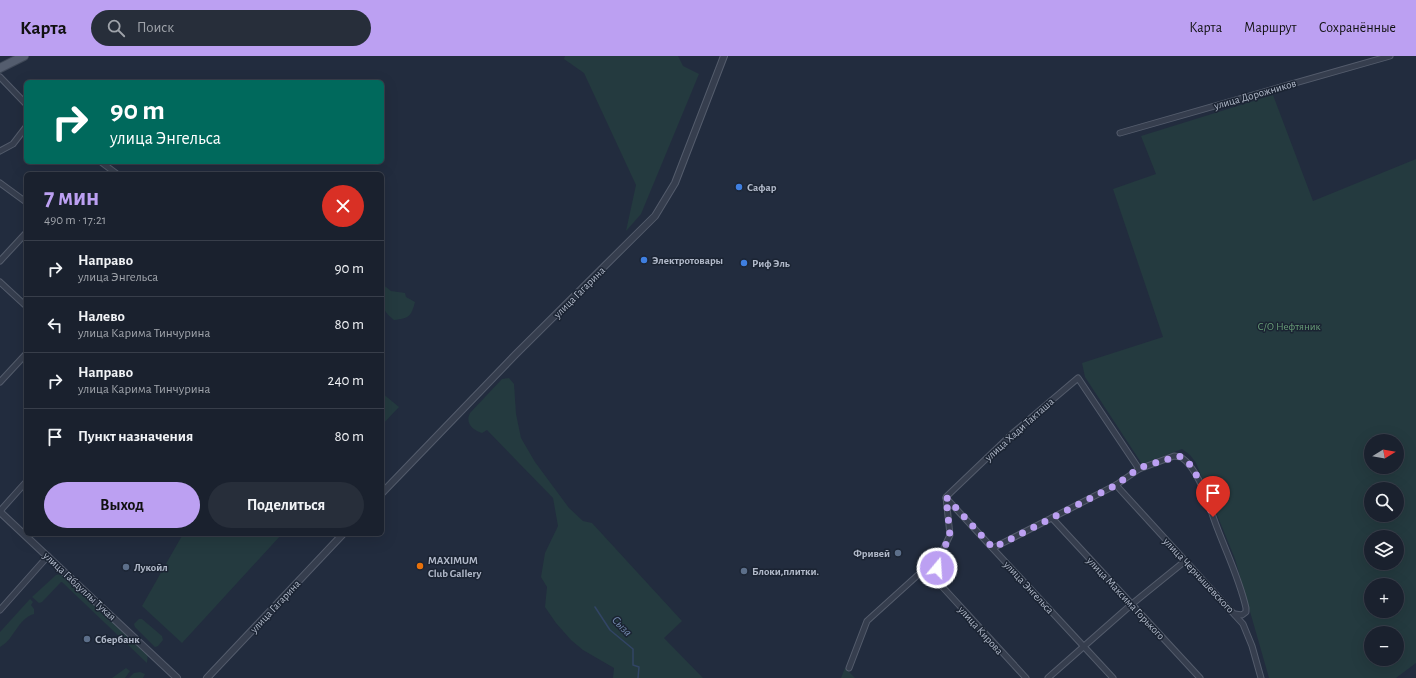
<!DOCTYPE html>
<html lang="ru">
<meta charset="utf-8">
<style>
body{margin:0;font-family:"Alegreya Sans",sans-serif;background:#272e3a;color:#f1f3f6;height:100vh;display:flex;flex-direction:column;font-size:15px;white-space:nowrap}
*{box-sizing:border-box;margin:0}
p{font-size:13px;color:#9fa3aa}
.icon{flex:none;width:22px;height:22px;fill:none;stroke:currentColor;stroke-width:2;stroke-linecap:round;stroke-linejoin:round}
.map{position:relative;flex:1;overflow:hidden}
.panel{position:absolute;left:24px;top:116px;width:360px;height:364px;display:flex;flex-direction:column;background:#1a212e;border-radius:6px;box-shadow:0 4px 16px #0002,0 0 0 1px #383e4a}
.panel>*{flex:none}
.hud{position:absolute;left:24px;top:24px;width:360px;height:84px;border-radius:6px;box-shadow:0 4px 16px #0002,0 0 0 1px #383e4a;background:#00695c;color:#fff;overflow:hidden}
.needle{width:26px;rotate:79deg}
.fabs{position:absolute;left:1364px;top:378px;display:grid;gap:8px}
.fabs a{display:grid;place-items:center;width:40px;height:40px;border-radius:50%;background:#1a212e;box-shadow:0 4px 16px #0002,0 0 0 1px #383e4a;font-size:20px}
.pin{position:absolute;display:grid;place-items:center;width:34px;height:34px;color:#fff;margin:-41px -17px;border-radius:50% 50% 50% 0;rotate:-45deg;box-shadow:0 0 4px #0007}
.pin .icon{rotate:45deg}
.me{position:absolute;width:44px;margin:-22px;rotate:18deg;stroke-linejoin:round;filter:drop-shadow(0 0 3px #0008)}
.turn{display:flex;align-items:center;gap:14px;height:84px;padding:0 20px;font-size:18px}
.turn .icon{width:52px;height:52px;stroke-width:2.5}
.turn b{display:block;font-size:28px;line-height:34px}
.round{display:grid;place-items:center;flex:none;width:42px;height:42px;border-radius:21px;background:#272e3a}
.summary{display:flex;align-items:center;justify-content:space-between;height:68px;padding:0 20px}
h1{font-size:24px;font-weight:700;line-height:30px;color:#bca0f2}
.primary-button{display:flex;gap:8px;margin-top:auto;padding:8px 20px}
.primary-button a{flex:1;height:46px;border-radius:24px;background:#bca0f2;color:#111;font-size:16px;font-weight:700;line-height:46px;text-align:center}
.primary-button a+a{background:#272e3a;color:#f1f3f6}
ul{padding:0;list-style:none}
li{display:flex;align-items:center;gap:12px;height:56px;padding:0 20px;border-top:1px solid #383e4a}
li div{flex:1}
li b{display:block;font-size:15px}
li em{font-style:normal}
header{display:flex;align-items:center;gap:24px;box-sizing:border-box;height:56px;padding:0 20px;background:#bca0f2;color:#111}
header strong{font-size:19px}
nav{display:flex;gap:22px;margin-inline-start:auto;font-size:14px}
.search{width:280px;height:36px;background:#272e3a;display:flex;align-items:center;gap:10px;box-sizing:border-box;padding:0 14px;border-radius:22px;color:#9fa3aa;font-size:15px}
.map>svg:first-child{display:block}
.green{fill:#243a3f;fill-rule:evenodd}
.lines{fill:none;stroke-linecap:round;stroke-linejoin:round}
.stream{stroke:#324565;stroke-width:1.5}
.minor-casing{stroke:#545c6c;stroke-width:7}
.tertiary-casing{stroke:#545c6c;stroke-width:8}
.primary-casing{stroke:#3f4857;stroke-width:10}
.minor{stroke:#363e4e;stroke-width:5}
.tertiary{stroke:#363e4e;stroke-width:6}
.primary{stroke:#545d6e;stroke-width:8}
.route{stroke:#bca0f2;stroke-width:7;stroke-dasharray:0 12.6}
.shop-dot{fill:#3f7fe0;stroke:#1b2433;stroke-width:1.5}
.service-dot{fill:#5c6f8a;stroke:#1b2433;stroke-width:1.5}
.food-dot{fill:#e8710a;stroke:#1b2433;stroke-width:1.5}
.labels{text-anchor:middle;stroke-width:3;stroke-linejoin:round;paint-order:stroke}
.street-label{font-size:11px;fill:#b1b9c9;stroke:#1b2433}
.poi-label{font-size:11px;font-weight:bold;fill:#b1b9c9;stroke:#1b2433;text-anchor:start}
.park-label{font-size:11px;fill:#679c76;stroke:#1b2433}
.water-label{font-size:12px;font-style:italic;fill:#778eb3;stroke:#1b2433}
</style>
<header>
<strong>Карта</strong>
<div class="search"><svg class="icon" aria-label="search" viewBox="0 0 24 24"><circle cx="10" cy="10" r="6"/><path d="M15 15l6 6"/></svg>Поиск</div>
<nav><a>Карта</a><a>Маршрут</a><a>Сохранённые</a></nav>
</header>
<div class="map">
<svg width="1416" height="622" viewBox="0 0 1416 622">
<rect width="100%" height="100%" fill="#222c3e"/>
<!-- green -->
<g class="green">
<polygon points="565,0 678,0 683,10 699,18 641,158 626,175 636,129 584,17 564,3"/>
<path d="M1273,39L1313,145L1416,103V607L1396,622H1269L1235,503L1196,407L1190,399L1182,393L1142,408L1085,321L1082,307L1163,281L1113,133L1156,118L1141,80ZM1371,385H1397V411H1371ZM1371,433H1397V459H1371ZM1371,481H1397V507H1371ZM1371,529H1397V555H1371ZM1371,577H1397V603H1371Z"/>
<path d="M382,228L391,235L405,237L406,241L415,246C411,261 409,262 394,264C379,252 382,245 382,228Z"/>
<path d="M509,322L514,328L516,358L521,382L535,406L569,452L583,465L592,467L682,565L664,582L703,622H613L614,612L583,594L571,584L556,567L545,551L547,531L541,521L545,497L558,470L553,442L487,374L482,377C472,374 465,367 470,357L502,323Z"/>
<polygon points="382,337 399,351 382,369"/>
<polygon points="183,478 282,478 182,587 142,550"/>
<polygon points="62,518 148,597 147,607 62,526 61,526 42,546 39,547 32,541 56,519"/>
<path d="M30,543L33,546L31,549L34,553V558C17,563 15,583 0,591V576Z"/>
<polygon points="139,563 142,563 162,580 163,584 158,590 155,591 135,571 134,568"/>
<polygon points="126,612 130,615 125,622 112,622"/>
<polygon points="845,612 855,622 841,622"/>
<polygon points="140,616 145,618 143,622 129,622 134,617"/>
</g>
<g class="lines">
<!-- stream -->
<polyline class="stream" points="595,551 610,574 633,593 633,609 639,611 638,622"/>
<!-- minor casing -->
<g class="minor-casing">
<g id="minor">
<polyline points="0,21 26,48"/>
<polyline points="1120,77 1390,0"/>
<polyline points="0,95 13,88 26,71"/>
<polyline points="101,106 117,118"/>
<polyline points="0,127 26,146"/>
<polyline points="0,205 26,177"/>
<polyline points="0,226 26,250"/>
<polyline points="0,326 26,298"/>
<polyline points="1116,429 1243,568 1252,590 1261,622"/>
<polyline points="946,442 1113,622"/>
<polyline points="0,455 26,426"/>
<polyline points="1052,462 1200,622"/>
<path d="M993,492L1116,429L1139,413L1174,400L1181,401C1201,415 1209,452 1218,474C1228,500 1240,525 1246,552V556L1242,559L1235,558"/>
<polyline points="0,554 48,500"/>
<polyline points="849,612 867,565 940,499"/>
<polyline points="1026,622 937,525 937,512 941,498 950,479 946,441 1013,377 1078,322 1139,413"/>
<polyline points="1048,622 1132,548 1185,505"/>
</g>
</g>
<!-- tertiary casing -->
<g class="tertiary-casing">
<g id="tertiary">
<polyline points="382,437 516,298 655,160 675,127 724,0"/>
<polyline points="0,456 177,622"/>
<polyline points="207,622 343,478"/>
</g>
</g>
<!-- primary casing -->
<g class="primary-casing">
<polyline id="primary" points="0,12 24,0"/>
</g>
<!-- minor -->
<use href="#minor" class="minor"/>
<!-- tertiary -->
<use href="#tertiary" class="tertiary"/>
<!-- primary -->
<use href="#primary" class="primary"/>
</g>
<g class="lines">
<!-- route -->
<path class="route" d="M937,512L941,498L950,480L946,441L993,492L1116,429L1139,412L1178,400C1194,402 1208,446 1213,461"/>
</g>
<!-- markers -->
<g class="shop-dot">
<circle cx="739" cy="131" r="4"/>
<circle cx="644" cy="204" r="4"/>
<circle cx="744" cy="207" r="4"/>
</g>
<g class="service-dot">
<circle cx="898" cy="497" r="4"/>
<circle cx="126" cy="511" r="4"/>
<circle cx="744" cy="515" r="4"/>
<circle cx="87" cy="583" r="4"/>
</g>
<circle class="food-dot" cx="420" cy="510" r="4"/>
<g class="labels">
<!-- street labels -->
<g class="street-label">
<text transform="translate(1255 38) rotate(-16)" y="4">улица Дорожников</text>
<text transform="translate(579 236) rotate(-45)" y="4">улица Гагарина</text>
<text transform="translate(1019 373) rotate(-42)" y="4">улица Хади Такташа</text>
<text transform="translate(1199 519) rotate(47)" y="4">улица Чернышевского</text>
<text transform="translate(80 530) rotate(43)" y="4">улица Габдуллы Тукая</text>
<text transform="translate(1029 531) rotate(47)" y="4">улица Энгельса</text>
<text transform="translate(1126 542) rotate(47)" y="4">улица Максима Горького</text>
<text transform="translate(275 550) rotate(-47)" y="4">улица Гагарина</text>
<text transform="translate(981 574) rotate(48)" y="4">улица Кирова</text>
</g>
<!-- poi labels -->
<g class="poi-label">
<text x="747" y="135">Сафар</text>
<text x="652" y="208">Электротовары</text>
<text x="752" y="211">Риф Эль</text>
<text x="890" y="501" text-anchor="end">Фривей</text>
<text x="428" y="508">MAXIMUM<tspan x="428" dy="13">Club Gallery</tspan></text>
<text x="134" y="515">Лукойл</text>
<text x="752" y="519">Блоки,плитки.</text>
<text x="95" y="587">Сбербанк</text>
</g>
<!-- park labels -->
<g class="park-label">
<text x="1289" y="274">С/О Нефтяник</text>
</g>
<!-- water labels -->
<g class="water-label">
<text transform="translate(622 570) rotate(46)" y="4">Сыза</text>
</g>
</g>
</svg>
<div class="fabs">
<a><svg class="needle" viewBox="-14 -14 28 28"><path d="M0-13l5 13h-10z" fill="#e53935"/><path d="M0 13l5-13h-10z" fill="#9fa3aa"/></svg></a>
<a><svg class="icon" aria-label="search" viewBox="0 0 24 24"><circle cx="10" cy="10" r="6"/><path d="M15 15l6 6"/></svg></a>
<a><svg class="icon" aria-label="layers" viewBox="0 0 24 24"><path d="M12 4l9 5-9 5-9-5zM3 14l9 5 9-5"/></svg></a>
<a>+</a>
<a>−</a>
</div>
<div class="pin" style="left:1213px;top:461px;background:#d93025"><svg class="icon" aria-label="arrive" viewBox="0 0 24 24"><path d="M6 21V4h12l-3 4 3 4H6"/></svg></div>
<svg class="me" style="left:937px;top:512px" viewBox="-20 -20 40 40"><circle r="17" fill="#bca0f2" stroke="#fff" stroke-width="3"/><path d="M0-11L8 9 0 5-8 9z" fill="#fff"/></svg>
<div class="hud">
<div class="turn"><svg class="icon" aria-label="right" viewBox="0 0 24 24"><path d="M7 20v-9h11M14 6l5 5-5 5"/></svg><div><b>90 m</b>улица Энгельса</div></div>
</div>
<section class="panel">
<div class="summary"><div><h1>7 мин</h1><p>490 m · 17:21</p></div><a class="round" style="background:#d93025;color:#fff"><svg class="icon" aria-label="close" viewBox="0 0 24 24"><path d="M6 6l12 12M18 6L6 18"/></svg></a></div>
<ul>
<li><svg class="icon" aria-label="right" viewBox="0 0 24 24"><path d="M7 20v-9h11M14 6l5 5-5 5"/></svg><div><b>Направо</b><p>улица Энгельса</p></div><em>90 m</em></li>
<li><svg class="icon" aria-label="left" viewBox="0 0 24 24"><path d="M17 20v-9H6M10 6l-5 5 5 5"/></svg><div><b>Налево</b><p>улица Карима Тинчурина</p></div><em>80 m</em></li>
<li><svg class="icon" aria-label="right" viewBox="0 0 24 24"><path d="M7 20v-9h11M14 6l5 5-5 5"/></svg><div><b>Направо</b><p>улица Карима Тинчурина</p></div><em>240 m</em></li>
<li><svg class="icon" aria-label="arrive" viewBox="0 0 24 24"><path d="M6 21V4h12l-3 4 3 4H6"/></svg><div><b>Пункт назначения</b></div><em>80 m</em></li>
</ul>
<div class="primary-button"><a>Выход</a><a>Поделиться</a></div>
</section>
</div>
